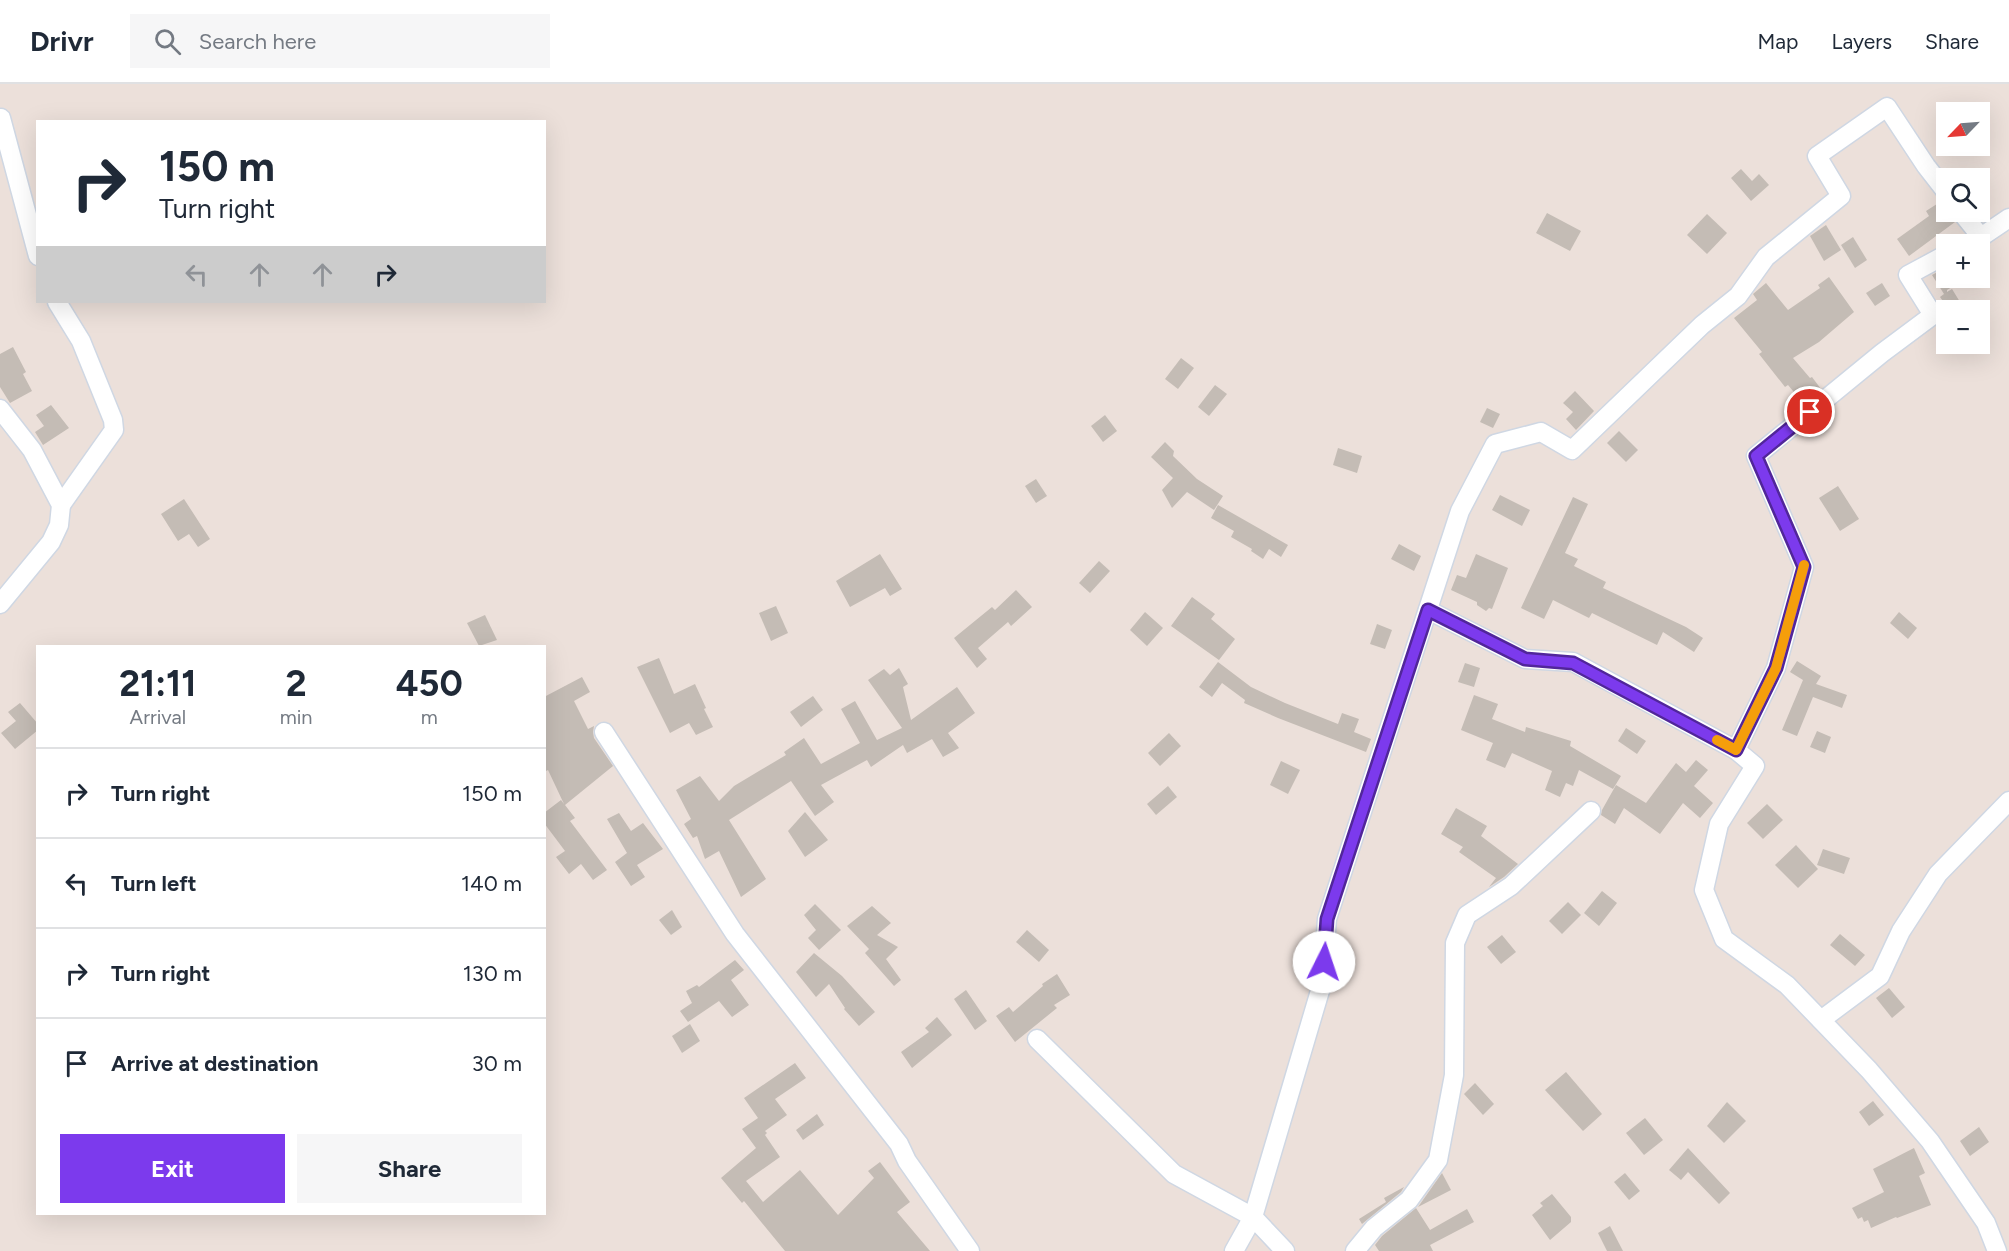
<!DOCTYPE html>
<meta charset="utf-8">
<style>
body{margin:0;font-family:Figtree,sans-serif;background:#f6f6f7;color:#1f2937;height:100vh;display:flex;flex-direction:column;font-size:22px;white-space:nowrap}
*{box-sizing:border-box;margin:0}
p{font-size:20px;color:#747a83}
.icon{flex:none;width:33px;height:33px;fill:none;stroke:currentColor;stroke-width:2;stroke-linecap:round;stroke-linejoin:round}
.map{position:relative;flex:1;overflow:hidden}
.drawer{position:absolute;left:36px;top:561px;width:510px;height:570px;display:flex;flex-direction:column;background:#fff;border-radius:0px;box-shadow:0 6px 24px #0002}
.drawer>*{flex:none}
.banner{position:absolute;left:36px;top:36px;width:510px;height:183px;border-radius:0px;box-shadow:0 6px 24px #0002;background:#fff;color:#1f2937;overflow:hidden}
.needle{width:39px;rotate:245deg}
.tools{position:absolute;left:1936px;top:18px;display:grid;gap:12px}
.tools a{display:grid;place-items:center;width:54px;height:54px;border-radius:0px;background:#fff;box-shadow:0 6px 24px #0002;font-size:30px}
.pin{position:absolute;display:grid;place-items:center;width:51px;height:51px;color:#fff;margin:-26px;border:3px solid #fff;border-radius:50%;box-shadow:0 2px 6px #0007}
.me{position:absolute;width:66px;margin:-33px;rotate:4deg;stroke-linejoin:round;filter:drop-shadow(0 0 4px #0008)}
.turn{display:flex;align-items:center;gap:21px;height:126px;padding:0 24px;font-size:27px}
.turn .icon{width:78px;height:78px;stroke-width:2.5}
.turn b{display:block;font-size:42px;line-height:51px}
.lanes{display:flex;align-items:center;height:57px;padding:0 24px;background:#0003;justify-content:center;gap:30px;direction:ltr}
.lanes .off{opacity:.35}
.eta{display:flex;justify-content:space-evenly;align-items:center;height:102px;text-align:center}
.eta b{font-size:36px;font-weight:700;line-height:42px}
.action{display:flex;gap:12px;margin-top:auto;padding:12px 24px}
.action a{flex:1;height:69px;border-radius:0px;background:#7c3aed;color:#fff;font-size:24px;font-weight:700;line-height:69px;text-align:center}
.action a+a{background:#f6f6f7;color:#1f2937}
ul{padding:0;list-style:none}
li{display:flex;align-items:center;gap:18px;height:90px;padding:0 24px;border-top:2px solid #e0e1e3}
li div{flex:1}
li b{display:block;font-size:22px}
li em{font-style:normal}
header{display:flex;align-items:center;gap:36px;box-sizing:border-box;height:84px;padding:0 30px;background:#fff;border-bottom:2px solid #e0e1e3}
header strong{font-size:28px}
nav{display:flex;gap:33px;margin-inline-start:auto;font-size:21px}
.search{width:420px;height:54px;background:#f6f6f7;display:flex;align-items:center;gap:15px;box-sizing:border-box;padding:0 21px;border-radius:0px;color:#747a83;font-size:22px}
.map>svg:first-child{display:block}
.building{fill:#c4bcb5}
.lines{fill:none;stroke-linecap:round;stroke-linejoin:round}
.minor-casing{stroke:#cfd7e3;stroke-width:21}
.minor{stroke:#fff;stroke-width:18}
.route-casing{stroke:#51269a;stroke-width:15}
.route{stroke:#7c3aed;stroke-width:10}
.slow{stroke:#f59e0b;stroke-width:10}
</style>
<header>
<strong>Drivr</strong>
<div class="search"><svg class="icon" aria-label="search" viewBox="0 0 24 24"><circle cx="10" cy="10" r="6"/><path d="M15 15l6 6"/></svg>Search here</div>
<nav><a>Map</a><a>Layers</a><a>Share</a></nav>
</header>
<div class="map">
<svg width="2009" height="1167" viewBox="0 0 2009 1167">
<rect width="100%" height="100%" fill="#ece0da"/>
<!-- building -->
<g class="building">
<polygon points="1741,85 1752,97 1759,90 1769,101 1751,117 1731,94"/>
<polygon points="1940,118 1947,120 1947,128 1950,128 1955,138 1909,172 1897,155 1929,132 1926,127"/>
<polygon points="1547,129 1581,147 1570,167 1536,149"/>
<polygon points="1707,130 1727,149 1707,170 1687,151"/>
<polygon points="1826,141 1841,166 1824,177 1810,152"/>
<polygon points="1853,153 1867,176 1855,184 1841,161"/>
<polygon points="1947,183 1947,194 1967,194 1947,206 1947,208 1952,205 1965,226 1949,226 1940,213 1944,210 1932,191"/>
<polygon points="1829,193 1854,228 1819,258 1793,274 1810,294 1812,293 1821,305 1803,319 1788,301 1785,303 1759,270 1762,268 1734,234 1757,216 1753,210 1766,199 1788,226 1820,204 1818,201"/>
<polygon points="1882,199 1890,212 1875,222 1866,209"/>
<polygon points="13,263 26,288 23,290 32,307 10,319 0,303 0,270"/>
<polygon points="1181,274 1194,284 1178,305 1165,295"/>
<polygon points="1215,301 1227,310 1209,332 1198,323"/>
<polygon points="1575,307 1594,327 1576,346 1566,335 1573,328 1563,319"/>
<polygon points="51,321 69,344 43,361 35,348 44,342 36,331"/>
<polygon points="1487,324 1500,330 1493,344 1480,338"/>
<polygon points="1105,331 1117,347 1103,358 1091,342"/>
<polygon points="1619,347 1638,366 1626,378 1607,359"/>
<polygon points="1165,358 1174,367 1173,372 1197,395 1223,412 1214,426 1187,408 1172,424 1162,406 1173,394 1151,373"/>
<polygon points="1338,364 1362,372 1357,389 1333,381"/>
<polygon points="1036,395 1047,412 1036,419 1025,402"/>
<polygon points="1838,402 1859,435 1840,447 1819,414"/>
<polygon points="1500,411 1530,426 1522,442 1492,426"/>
<polygon points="1573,413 1588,420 1565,469 1578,475 1574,482 1606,498 1603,504 1686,543 1703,554 1694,568 1663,548 1657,561 1592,529 1589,534 1553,516 1544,535 1521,524"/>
<polygon points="184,415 210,455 198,463 189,450 178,457 161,430"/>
<polygon points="1218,421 1288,461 1281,473 1269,465 1263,475 1251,467 1252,465 1231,453 1234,447 1211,434"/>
<polygon points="1399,460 1421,472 1414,487 1391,475"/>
<polygon points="880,470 902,505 890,512 885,504 850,523 836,497"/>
<polygon points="1476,470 1508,484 1492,525 1489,524 1486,527 1477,521 1477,518 1451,506 1457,491 1466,494"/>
<polygon points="1099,477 1110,487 1090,509 1079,499"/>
<polygon points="1016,506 1032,523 1011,542 1008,538 978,564 987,575 977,584 954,554 992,523 995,526"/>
<polygon points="1192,513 1215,530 1211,535 1235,555 1219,576 1171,542"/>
<polygon points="776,522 788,549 771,557 759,529"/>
<polygon points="1145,528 1163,544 1147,562 1130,546"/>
<polygon points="1899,528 1917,544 1908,555 1890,539"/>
<polygon points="485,531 497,556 479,562 467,539"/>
<polygon points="1377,540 1392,546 1385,565 1370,560"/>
<polygon points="659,574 674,610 695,600 706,624 704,625 713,643 696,651 689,639 670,649 637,583"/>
<polygon points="1797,577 1821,592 1816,600 1847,611 1842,624 1813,613 1797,652 1782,646 1803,596 1790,588"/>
<polygon points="1218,578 1251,603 1285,619 1338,640 1342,629 1359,635 1354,648 1371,655 1366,668 1278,634 1244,619 1245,616 1222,599 1212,613 1199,603"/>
<polygon points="1465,579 1480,584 1474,603 1458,598"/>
<polygon points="899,584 908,600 903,603 911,636 957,603 975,629 948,649 959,664 943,673 932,655 907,669 903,661 871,683 867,676 821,701 834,718 815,732 791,697 729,736 766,795 741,813 719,767 705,775 697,752 693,754 684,740 691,735 676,706 700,692 719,717 734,702 786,671 784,668 804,654 821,680 860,659 841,625 855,617 877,656 902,644 868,596 884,585 890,591"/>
<polygon points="582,593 590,608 574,617 588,645 594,642 593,648 594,654 613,682 565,721 575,734 570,737 607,786 593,796 581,780 569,790 556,773 565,767 544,739 544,729 561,716 564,720 548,686 544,688 544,613"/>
<polygon points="1474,611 1498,620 1492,635 1525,648 1526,643 1571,657 1570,662 1621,692 1613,705 1579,686 1573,702 1566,699 1560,713 1545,706 1552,687 1512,669 1505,684 1486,676 1493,659 1461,646"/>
<polygon points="813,612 823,626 801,643 790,628"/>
<polygon points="20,619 38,640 38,646 15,665 1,649 16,637 8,628"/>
<polygon points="1626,644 1646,657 1637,670 1618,657"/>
<polygon points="1817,647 1831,653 1825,669 1810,663"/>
<polygon points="1169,649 1181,662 1160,682 1148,669"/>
<polygon points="1696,676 1708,686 1694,702 1713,719 1700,734 1683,719 1660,750 1624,724 1615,740 1601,731 1602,726 1616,701 1646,719 1676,679 1686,688"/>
<polygon points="1281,677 1300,686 1288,710 1270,701"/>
<polygon points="1168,702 1177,713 1156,731 1147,720"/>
<polygon points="1767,720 1783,736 1763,755 1747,739"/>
<polygon points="1456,724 1487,742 1481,752 1518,780 1504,793 1489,803 1496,794 1459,768 1463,763 1441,750"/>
<polygon points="805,728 828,756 805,773 788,747"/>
<polygon points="619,729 631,747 643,739 663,765 637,781 645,793 631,802 615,778 627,769 607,735"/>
<polygon points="1796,761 1818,785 1798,804 1775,781"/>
<polygon points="1823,765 1850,774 1844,790 1817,781"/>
<polygon points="1602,807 1617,819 1599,842 1584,829"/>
<polygon points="1568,818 1581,831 1562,850 1549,837"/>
<polygon points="815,820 841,846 819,866 808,854 816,846 804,831"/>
<polygon points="872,822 891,839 877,851 898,863 886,875 901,896 894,902 865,869 869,865 847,842"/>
<polygon points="672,826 682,843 671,851 659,836"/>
<polygon points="1027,846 1049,866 1039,878 1016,858"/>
<polygon points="1840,850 1865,871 1855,882 1830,861"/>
<polygon points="1502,851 1516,868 1501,880 1487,863"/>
<polygon points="814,869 842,892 875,928 859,942 844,925 845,924 829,900 816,913 796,888"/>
<polygon points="735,876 744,886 731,896 749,921 732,933 719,917 688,938 680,927 692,919 686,907 697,901 699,903"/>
<polygon points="1057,890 1070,911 1054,921 1057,924 1015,958 996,932 1009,923 1013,928 1043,902 1042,900"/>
<polygon points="1889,904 1905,923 1892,934 1876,914"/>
<polygon points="966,906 987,937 975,946 954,915"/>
<polygon points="937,933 952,951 912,984 901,968 929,948 925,944"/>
<polygon points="690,940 700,957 682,969 672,952"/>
<polygon points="795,979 806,994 775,1015 787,1031 765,1047 767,1049 765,1051 780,1073 746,1097 763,1118 800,1086 838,1131 874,1094 868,1087 880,1078 910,1118 897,1128 930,1167 785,1167 744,1117 742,1119 721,1094 756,1064 742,1045 758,1034 744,1014"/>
<polygon points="1566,988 1602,1030 1583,1047 1545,1006"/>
<polygon points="1475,999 1494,1020 1483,1031 1464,1010"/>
<polygon points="1873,1017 1884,1031 1869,1042 1859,1028"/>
<polygon points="1727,1018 1746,1037 1724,1059 1707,1042"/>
<polygon points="817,1030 824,1041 803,1056 796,1046"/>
<polygon points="1645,1034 1663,1056 1644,1071 1626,1049"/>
<polygon points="1979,1043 1989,1058 1970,1072 1960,1057"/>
<polygon points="1688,1064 1730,1109 1719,1120 1688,1088 1681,1096 1669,1086"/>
<polygon points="1914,1064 1925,1089 1919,1092 1931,1121 1897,1134 1896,1133 1871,1144 1868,1136 1864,1138 1862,1133 1858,1135 1852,1124 1884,1108 1873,1085"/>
<polygon points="1442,1089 1451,1106 1418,1123"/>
<polygon points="1625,1089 1640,1107 1629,1116 1614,1098"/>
<polygon points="1404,1103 1401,1108 1362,1140 1359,1135 1386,1118 1384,1114"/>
<polygon points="1552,1110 1571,1133 1571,1138 1550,1156 1532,1131 1543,1122 1540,1119"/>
<polygon points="1416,1124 1430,1146 1467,1125 1474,1138 1430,1161 1433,1167 1379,1167 1375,1161 1382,1152"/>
<polygon points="1610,1142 1623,1167 1607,1167 1598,1149"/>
</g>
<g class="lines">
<!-- minor casing -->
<g class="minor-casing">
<g id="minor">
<polyline points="1,34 38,172"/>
<polyline points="1961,128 1981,153 2009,134"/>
<polyline points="57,218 81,257 113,336 114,346 61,421"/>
<polyline points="0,325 32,366 61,421 59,441 51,458 0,520"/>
<polyline points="1428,526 1525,575 1573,578 1736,666 1776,584 1804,483 1756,372 1882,269 1933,231 1908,191 1947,170"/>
<polyline points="604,648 735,850 899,1060 907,1077 970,1167"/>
<polyline points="1736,666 1755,682 1719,740 1704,806 1724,855 1787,901 1869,986 1930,1057 1986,1139 1997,1167"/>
<polyline points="1821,936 1880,892 1901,847 1938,790 2009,717"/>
<polyline points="1037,955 1174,1090 1253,1133 1285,1167"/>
<polyline points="1234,1167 1253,1133 1322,900 1327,835 1460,427 1495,360 1541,348 1572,366 1702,241 1738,212 1766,173 1841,112 1817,72 1887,23 1926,82 1947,109"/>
<polyline points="1355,1167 1374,1144 1409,1116 1438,1076 1454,991 1455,859 1467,831 1511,802 1591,727"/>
</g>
</g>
<!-- minor -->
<use href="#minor" class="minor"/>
</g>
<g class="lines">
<!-- route casing -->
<g class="route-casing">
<polyline id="route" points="1324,878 1327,835 1428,526 1525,575 1573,579 1736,666 1776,584 1804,483 1756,372 1810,328"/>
</g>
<!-- route -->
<use href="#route" class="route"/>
<!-- slow -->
<polyline class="slow" points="1717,656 1736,666 1776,584 1804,481"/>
</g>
</svg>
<div class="tools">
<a><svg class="needle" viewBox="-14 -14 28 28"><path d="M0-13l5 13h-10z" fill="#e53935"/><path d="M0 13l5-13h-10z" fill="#747a83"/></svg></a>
<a><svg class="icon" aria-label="search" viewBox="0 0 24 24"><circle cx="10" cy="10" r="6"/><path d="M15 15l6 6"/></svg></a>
<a>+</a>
<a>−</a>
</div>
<div class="pin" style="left:1810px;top:328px;background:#d93025"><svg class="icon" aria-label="arrive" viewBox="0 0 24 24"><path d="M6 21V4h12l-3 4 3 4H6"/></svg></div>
<svg class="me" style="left:1324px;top:878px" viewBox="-20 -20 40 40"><circle r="19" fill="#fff"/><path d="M0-13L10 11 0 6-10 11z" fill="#7c3aed"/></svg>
<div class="banner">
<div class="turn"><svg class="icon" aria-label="right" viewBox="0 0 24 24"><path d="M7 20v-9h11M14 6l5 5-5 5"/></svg><div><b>150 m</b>Turn right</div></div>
<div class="lanes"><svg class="icon off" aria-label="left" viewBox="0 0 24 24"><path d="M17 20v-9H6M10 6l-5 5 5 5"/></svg><svg class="icon off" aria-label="ahead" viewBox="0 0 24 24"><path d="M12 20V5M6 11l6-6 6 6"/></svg><svg class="icon off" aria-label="ahead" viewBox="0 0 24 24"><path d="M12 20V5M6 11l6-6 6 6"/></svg><svg class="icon" aria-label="right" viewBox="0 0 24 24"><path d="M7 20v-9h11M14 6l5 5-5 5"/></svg></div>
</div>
<section class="drawer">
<div class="eta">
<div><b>21:11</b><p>Arrival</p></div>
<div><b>2</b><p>min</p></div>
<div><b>450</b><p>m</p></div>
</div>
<ul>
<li><svg class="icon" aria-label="right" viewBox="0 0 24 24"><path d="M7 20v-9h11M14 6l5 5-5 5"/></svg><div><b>Turn right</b></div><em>150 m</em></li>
<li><svg class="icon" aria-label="left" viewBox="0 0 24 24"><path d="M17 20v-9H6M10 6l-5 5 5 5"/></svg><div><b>Turn left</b></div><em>140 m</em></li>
<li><svg class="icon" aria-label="right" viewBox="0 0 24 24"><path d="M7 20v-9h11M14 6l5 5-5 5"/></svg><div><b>Turn right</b></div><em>130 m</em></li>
<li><svg class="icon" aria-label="arrive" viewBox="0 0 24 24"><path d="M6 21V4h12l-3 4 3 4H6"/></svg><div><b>Arrive at destination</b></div><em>30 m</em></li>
</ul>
<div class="action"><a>Exit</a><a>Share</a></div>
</section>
</div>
